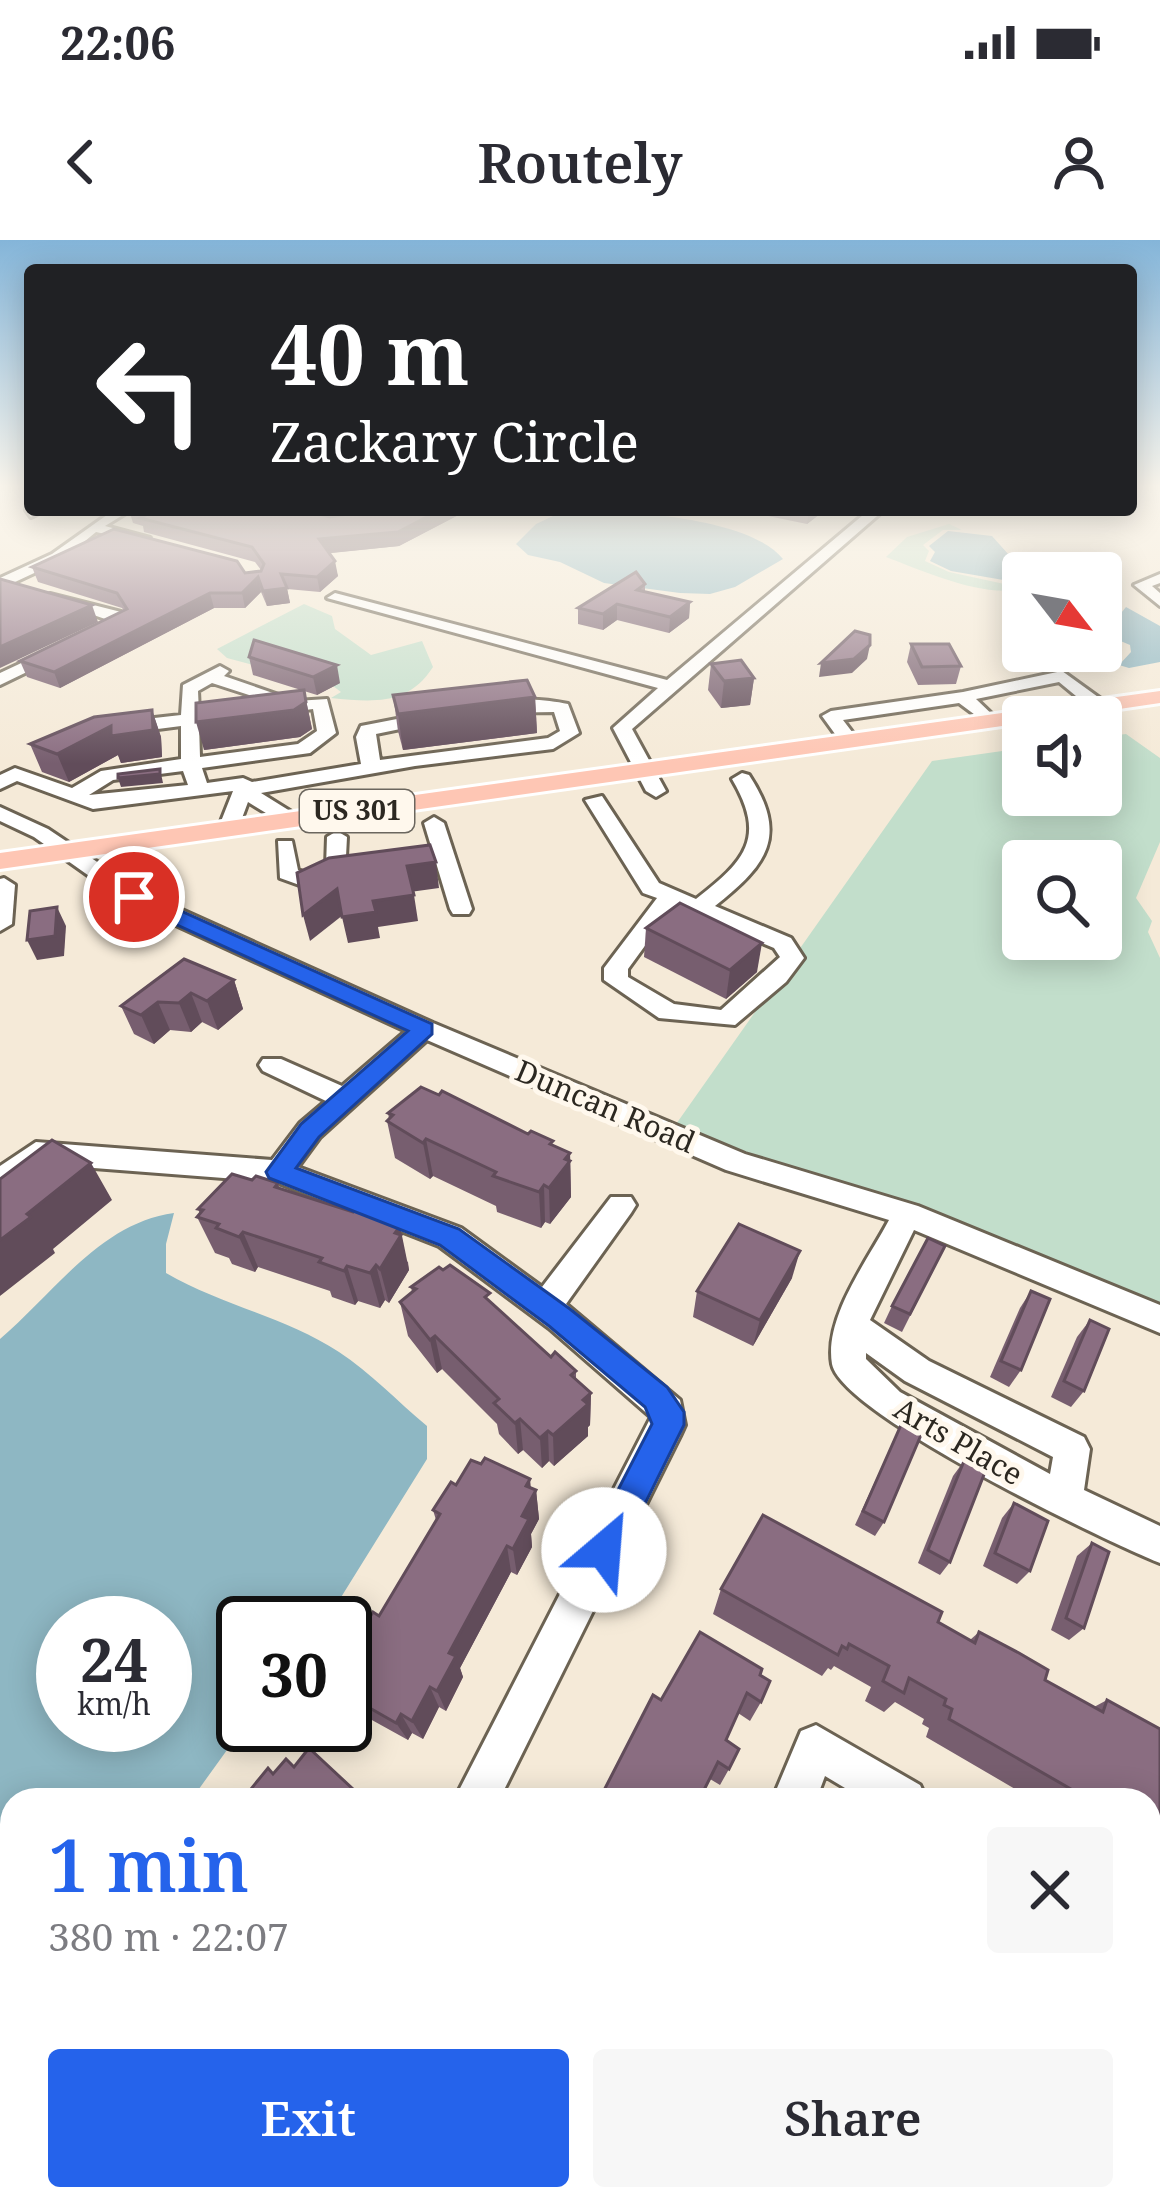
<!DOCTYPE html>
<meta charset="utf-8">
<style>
body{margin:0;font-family:"Noto Serif",serif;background:#f7f7f7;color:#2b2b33;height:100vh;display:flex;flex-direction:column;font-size:45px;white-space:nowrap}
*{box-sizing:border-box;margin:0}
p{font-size:39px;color:#7c7c81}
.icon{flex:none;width:66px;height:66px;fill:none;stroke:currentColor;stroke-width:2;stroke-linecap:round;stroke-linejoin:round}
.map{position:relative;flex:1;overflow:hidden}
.sheet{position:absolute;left:0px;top:1548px;width:1161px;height:423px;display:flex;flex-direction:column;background:#fff;border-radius:36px 36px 0 0;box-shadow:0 6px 30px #0003}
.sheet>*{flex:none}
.hud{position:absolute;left:24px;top:24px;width:1113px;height:252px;border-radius:12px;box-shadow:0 6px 30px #0003;background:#202124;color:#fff;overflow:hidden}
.needle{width:78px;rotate:121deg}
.buttons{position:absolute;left:1002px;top:312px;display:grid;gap:24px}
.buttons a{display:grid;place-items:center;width:120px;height:120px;border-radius:12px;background:#fff;box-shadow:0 6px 30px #0003;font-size:60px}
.speed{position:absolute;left:36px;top:1356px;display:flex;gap:24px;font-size:60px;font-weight:700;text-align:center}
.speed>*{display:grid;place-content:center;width:156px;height:156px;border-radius:50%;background:#fff;box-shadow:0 6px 30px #0003;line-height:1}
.speed small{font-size:30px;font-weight:400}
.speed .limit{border:6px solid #111;border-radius:18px;background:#fff;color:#111}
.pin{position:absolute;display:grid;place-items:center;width:102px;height:102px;color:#fff;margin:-51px;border:6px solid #fff;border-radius:50%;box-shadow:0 3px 12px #0007}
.me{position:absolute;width:132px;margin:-66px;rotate:27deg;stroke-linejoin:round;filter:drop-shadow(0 0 9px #0008)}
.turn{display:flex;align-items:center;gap:42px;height:252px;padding:0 48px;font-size:54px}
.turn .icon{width:156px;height:156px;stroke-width:2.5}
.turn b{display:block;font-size:84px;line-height:102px}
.round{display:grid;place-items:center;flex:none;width:126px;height:126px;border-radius:12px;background:#f7f7f7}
.headline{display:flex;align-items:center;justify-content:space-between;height:204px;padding:0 48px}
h1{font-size:72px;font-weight:600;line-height:90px;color:#2563eb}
.cta{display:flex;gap:24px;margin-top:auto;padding:24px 48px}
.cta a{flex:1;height:138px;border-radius:12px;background:#2563eb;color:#fff;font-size:48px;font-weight:600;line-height:138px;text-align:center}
.cta a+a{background:#f7f7f7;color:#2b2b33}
.status{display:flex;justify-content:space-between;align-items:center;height:84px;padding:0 60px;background:#fff;direction:ltr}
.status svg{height:33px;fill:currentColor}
header{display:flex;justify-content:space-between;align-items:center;height:156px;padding:0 48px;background:#fff;font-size:54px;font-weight:600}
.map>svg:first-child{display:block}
.green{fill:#c2decb;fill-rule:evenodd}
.water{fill:#8eb7c3;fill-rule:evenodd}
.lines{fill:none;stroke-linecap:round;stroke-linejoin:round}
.minor-casing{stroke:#6c6353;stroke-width:6}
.major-casing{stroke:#fff;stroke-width:6}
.minor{fill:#fff;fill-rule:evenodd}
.major{fill:#fec6b4;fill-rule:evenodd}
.wall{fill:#775e6f}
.shaded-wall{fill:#614c5a}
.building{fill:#8a6d81;stroke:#614c5a;stroke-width:3}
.route{fill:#2563eb;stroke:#184099;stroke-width:3}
.labels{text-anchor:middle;stroke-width:10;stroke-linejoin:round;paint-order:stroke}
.shield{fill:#fff8ed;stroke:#6b665e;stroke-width:3}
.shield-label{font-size:27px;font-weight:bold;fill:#2c2821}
.street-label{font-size:30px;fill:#2c2821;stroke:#fff8ed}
</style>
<div class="status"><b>22:06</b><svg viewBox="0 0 49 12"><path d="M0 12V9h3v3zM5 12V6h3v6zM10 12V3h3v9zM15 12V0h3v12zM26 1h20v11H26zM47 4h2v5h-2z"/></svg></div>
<header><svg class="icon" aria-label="back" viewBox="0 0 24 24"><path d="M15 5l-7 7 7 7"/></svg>Routely<svg class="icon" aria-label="person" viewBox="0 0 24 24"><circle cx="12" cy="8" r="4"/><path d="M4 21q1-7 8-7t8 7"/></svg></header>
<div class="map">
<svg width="1160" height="1970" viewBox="0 0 1160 1970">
<rect width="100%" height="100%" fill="#f5ead8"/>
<!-- green -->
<g class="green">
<path d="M949,284L962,290H943L923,305L929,311L925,321L949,332L1023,348C987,360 921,330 886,317L907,297Z"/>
<path d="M304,364L332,376L335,389L371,415L422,401L433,427C408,466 373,462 331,458L341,452L333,446L227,418L217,409Z"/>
<path d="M1126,494L1160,518V602L1136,658L1152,681L1148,692L1160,718V1068L911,966L761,921L674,887L932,521L1023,508V555H1101V497ZM1023,621H1101V699H1023Z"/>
</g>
<!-- water -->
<g class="water">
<path d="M566,270C618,270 749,276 783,319L735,347L710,354L680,353L604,343L560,322L528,315L516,304L536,284Z"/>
<polygon points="948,291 992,296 1017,324 1045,333 1023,333 1021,343 951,331 930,321 935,312 929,306"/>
<polygon points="1126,367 1160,386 1160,422 1129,428 1119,425 1131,412 1130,405 1104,394"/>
<path d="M174,973L166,1004V1033C221,1065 285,1077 339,1112C370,1132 398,1162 427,1186V1219L325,1383H243L245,1485L191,1560H12V1606L0,1594V1099C54,1053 100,983 174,973ZM165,1383V1485H63V1383Z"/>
<polygon points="905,1959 1095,1959 1113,1970 901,1970"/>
</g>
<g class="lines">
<!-- minor casing -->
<g class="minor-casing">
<g id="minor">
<polygon points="26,270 45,270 31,277"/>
<polygon points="114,270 131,270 105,286 150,298 150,304 96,292 62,320 0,349 0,338 52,314"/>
<polygon points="869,270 884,270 632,489 666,551 656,557 646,551 613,488 658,448 327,358 335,353 667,440"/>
<polygon points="1160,334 1160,343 1152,346 1160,353 1160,366 1134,345"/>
<polygon points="50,354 121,372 128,383 0,445 0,433 111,381 50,360"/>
<path d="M220,426L229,431L224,436L296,461L327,459L336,493L310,513L202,528L207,543L243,538L252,542L361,524L356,497L361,486L438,471L447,476L444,480L376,494L380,520L548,498L560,491L554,472L491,473L488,469C509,456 544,459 568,464L579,493L553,509L415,526L261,553L298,576V584H284L248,562L238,589L228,595L218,589L233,551L93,569L17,541L0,549V535L15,528L72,548L101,531L181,519V486L119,494L110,488L119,482L181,475L183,445ZM212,443L274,463L199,473L198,451ZM313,469L317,491L298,504L200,517L199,484ZM183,531L188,545L89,555L113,540Z"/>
<polygon points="1062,431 1105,462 1105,470 1093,470 1059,442 976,459 999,481 990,486 959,463 843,480 859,501 850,507 843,505 822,476 831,471 963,452"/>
<path d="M742,533L749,535C789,596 767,625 715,666L791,698L804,718L786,742L735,785L659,778L604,740V728L657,658L643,653L585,560L602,556L659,643L696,659C745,621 767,598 732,539ZM674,666L774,708L780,717L721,770L674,764L628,737V729Z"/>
<path d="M0,567L48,589L142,652L433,783L745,914L918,966L1160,1065V1093L914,990L870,1080L929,1121L1084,1197L1090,1209L1084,1250L1160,1286V1323C1107,1302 841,1174 832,1124C824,1077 868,1020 889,980L726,930L427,800L320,897L298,927L461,988L542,1047L611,957H631L636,965L631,973L566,1064L680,1160L685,1185L680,1196L499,1560H454L651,1177L549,1088L439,1006L276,942L42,924L0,953V926L36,902L272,920L300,883L326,861L263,831L259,825L263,819H281L342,846L406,791L126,662L34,597L0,581ZM866,1113L905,1141L1053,1217L1050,1234L900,1152L866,1119Z"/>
<polygon points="434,577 444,583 472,669 469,674 453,674 450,669 424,583"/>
<polygon points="337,591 347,597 345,636 305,647 280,638 278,601 292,601 298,630 306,633 326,627 327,597"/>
<polygon points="4,638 15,645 12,684 0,691 0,639"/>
<polygon points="816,1485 920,1545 927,1560 865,1560 825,1536 816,1560 772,1560 801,1491"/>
<polygon points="1149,1687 1160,1691 1160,1739 1149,1735"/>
<polygon points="194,1959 250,1959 246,1970 190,1970"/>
<polygon points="605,1959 658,1959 654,1970 601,1970"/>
</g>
</g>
<!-- major casing -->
<g class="major-casing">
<polygon id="major" points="1160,451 1160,463 1065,477 1023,477 1023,483 0,629 0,613"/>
</g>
<!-- minor -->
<use href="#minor" class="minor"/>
<!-- major -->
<use href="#major" class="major"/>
</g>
<!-- wall -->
<g class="wall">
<polygon points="129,270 330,277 342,275 307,270 468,270 399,306 329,313 338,336 320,352 287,349 290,363 267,366 261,352 245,368 214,368 60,448 27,437 20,421 124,371 122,368 38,342 32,327 245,333 261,330 255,322 144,292 143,286 133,283"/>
<polygon points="759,270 825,270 807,284 759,274"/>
<polygon points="645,344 645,352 690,362 689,378 669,393 617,380 603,390 578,384 578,368"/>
<polygon points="1023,377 1023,411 1067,411 1063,423 1029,427 1003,404 1011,379"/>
<polygon points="911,404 961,426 956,444 918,445 907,422"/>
<polygon points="249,417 340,443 317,455 304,451 312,489 300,497 204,510 301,450 253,435"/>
<polygon points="711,424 754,438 750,465 721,468 708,450"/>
<polygon points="393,455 535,457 537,493 403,510 398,491"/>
<polygon points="152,470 161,497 162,517 121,523 118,515 69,542 42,532 30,504"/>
<polygon points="646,688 757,732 726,759 644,717"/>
<polygon points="234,740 243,769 218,790 202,782 191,792 170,790 154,804 134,794 121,766"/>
<polygon points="388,873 528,894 570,913 571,957 550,984 545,982 541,988 497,972 496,966 433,936 430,939 395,918 387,881 389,879"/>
<polygon points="252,940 278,943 280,949 408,1022 409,1030 389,1063 385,1060 380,1068 358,1061 355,1065 332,1057 330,1051 258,1027 255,1032 232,1024 229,1018 215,1013 197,977 200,974 198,969"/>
<polygon points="945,1006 902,1092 884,1083 892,1066"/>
<polygon points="792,1038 753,1106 693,1077 697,1051"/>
<polygon points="411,1047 491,1063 551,1117 576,1131 576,1140 591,1153 590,1185 588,1187 588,1196 554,1226 549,1221 542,1228 523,1210 518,1214 499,1194 497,1184 442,1129 437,1133 408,1096 400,1062 412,1052"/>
<polygon points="1031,1051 1021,1130 1009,1147 990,1137 1020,1068"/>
<polygon points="1090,1080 1084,1151 1071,1167 1051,1157 1077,1097"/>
<polygon points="901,1185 884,1282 875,1296 855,1285"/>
<polygon points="964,1221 950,1322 940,1335 918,1323 953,1236"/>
<polygon points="456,1245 531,1248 536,1250 539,1279 531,1294 532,1307 517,1335 511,1332 460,1428 463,1437 446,1471 439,1467 423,1499 412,1493 408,1500 361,1474 347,1455 349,1452 345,1447 345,1434 358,1413 353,1405 379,1376 436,1280 433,1270"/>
<polygon points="1014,1263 1030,1331 1017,1344 983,1326 1002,1278"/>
<polygon points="1092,1303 1084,1388 1069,1400 1051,1390 1077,1316"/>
<polygon points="721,1349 938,1382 970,1400 979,1392 1045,1440 1094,1467 1107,1460 1160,1489 1160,1585 1155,1586 1153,1596 1149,1597 1149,1560 1034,1560 926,1497 929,1488 922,1484 924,1479 895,1462 884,1472 865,1461 871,1447 834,1426 831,1430 828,1428 822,1436 713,1374"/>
<polygon points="760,1435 761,1462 750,1481 738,1473 726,1500 729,1529 720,1545 710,1539 661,1460"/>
<polygon points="1149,1767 1160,1772 1160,1942 1149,1934"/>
<polygon points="732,1959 896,1959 892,1970 728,1970"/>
</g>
<!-- shaded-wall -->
<g class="shaded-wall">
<polygon points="440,270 468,270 399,306 322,314 319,299"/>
<polygon points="809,270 825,270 807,284"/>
<polygon points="335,321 338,336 320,352 317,337"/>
<polygon points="258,337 261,352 245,368 242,353"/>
<polygon points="287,348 290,363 267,366 263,351"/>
<polygon points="210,353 214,368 60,448 54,432"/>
<polygon points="690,362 689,378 669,393 670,377"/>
<polygon points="617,364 617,380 603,390 603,374"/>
<polygon points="92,365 98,382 0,428 0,407"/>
<polygon points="870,405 867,419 852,433 819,437 821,423"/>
<polygon points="1034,411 1067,411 1063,423 1029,427"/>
<polygon points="337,425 340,443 317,455 313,437"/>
<polygon points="754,438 750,465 721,468 724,441"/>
<polygon points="304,450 312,489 300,497 204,510 196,482"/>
<polygon points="535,457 537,493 403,510 398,474"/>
<polygon points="152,470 161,497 162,517 121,523 118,515 69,542 57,514 111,486"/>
<polygon points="160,529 163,543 121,547 118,538"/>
<polygon points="436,622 439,648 410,652 407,626"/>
<polygon points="337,649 343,675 310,701 303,675"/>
<polygon points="414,655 418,681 378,687 380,698 348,703 342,677 373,661"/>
<polygon points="57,667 66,686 64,716 37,720 27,700"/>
<polygon points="762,703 757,732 726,759 730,730"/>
<polygon points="234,740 243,769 218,790 207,761"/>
<polygon points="191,753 202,782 191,792 179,763"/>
<polygon points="158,762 170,790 154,804 141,775"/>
<polygon points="426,899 433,936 430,939 423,903"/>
<polygon points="570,913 571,957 550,984 549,948"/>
<polygon points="91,923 112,960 53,1009 55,1013 0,1056 0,1000 27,974"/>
<polygon points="544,945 545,982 541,988 539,952"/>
<polygon points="400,986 409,1030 389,1063 380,1029"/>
<polygon points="243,992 258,1027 255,1032 239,997"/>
<polygon points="800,1011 792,1038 753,1106 760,1080"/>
<polygon points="376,1025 385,1060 380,1068 370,1033"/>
<polygon points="347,1026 358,1061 355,1065 344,1031"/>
<polygon points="435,1096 442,1129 437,1133 430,1100"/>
<polygon points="591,1153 590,1185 588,1187 588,1196 554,1226 553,1195"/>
<polygon points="520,1179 523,1210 518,1214 515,1183"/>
<polygon points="548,1191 549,1221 542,1228 540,1198"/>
<polygon points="530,1239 532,1259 536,1250 539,1279 531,1294 532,1307 517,1335 513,1309 526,1246"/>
<polygon points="507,1306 511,1332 460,1428 463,1437 446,1471 437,1451 449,1413"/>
<polygon points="430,1447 439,1467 423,1499 412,1481"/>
<polygon points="401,1474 412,1493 408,1500 396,1483"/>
<polygon points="355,1551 364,1560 348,1560"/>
<polygon points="0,1700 12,1702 12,1741 0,1733"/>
<polygon points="12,1785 12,1848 0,1851 0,1804"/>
<polygon points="446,1959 473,1959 486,1970 459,1970"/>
</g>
<!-- building -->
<g class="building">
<polygon points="131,270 305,270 330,277 372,270 440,270 398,292 319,299 335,321 317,337 281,334 287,348 263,351 258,337 242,353 210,353 54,432 20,421 127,369 117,353 32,327 114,289 237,321 245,333 261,331 264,324 252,307 140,278 148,274"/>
<polygon points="636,332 645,344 637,350 690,362 670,377 617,364 603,374 578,368"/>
<polygon points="0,339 92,365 0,407"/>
<polygon points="1023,377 1023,389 1011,379"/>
<polygon points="855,391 870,395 870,405 854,419 821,423"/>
<polygon points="254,400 337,425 313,437 249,417"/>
<polygon points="911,404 949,404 961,426 922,427"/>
<polygon points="741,420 754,438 724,441 711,424"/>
<polygon points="527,440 535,457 398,474 393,455"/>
<polygon points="304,450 306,462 294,470 196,482 196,463"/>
<polygon points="152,470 153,490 111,496 111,486 57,514 30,504 94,477"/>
<polygon points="160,529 160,534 118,538 118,534"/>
<polygon points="430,605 436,622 407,626 414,655 373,661 376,672 342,677 337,649 303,675 297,633 329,618"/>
<polygon points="680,663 762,703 730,730 646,688"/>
<polygon points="57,667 55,696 27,700 30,671"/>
<polygon points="184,719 234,740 207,761 191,753 179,763 158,762 141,775 121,766"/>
<polygon points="421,847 439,855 442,851 528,894 531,891 553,901 550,904 570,913 565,919 570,921 549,948 544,945 539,952 493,936 496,932 426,899 423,903 387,881 393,875 388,873"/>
<polygon points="52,900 91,923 27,974 31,977 0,1000 0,939"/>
<polygon points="232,934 252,940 256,936 278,943 275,947 353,972 356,967 400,986 395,993 401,995 380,1029 376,1025 370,1033 347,1026 344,1031 319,1022 322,1018 243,992 239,997 216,988 219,984 197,977 203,970 198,969"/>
<polygon points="739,984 800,1011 760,1080 697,1051"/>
<polygon points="928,998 945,1006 910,1074 892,1066"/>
<polygon points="450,1025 490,1053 485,1057 551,1117 555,1112 576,1131 571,1135 591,1153 583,1160 588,1164 553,1195 548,1191 540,1198 520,1179 515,1183 494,1163 499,1159 435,1096 430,1100 400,1062 416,1049 411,1047 439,1027 443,1030"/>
<polygon points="1031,1051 1050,1059 1021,1130 1001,1121"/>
<polygon points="1090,1080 1109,1089 1084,1151 1064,1141"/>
<polygon points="901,1185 921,1195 884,1282 863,1271"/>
<polygon points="485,1218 530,1239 526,1246 536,1250 522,1276 529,1279 513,1309 507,1306 449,1413 456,1416 437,1451 430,1447 412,1481 401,1474 396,1483 347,1455 352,1447 345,1443 345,1434 360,1409 353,1405 373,1372 379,1376 440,1274 433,1270 451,1242 456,1245 471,1220 481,1224"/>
<polygon points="964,1221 985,1232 950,1322 928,1310"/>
<polygon points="1014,1263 1048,1281 1030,1331 995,1313"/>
<polygon points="763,1275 942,1372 938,1382 975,1403 979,1392 1019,1413 1048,1430 1045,1440 1103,1472 1107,1460 1160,1489 1160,1579 1157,1577 1153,1596 1149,1594 1149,1560 1090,1560 949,1479 952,1469 944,1465 946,1459 909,1438 904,1453 883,1441 889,1426 849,1404 847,1409 842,1406 838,1415 721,1349"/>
<polygon points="1092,1303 1109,1312 1084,1388 1066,1378"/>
<polygon points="700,1392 762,1429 760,1435 770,1441 761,1462 747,1453 726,1500 739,1509 729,1529 718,1522 699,1560 599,1560 653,1455 661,1460"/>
<polygon points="309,1508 355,1551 348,1560 242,1560 268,1528 273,1534 286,1519 294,1527"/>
<polygon points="0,1733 12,1741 12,1785 0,1804"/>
<polygon points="1152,1767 1160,1772 1160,1902 1158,1900 1154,1919 1149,1916 1149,1780"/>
<polygon points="398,1959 446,1959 459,1970 402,1970 405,1965"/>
<polygon points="750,1959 896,1959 892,1970 746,1970"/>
</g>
<!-- sky -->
<linearGradient id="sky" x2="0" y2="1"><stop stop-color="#84b5d9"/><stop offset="0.47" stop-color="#faf6ed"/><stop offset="1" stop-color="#faf6ed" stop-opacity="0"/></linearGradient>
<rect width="1160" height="524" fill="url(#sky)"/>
<!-- route -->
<polygon class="route" points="127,653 141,653 432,784 432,794 319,897 296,928 459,989 570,1069 667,1147 684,1172 684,1185 616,1322 604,1327 592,1322 587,1310 652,1184 645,1167 549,1086 440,1005 269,938 266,932 301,884 408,791 127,662"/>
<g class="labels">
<!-- shield labels -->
<rect class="shield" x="300" y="550" width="114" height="42" rx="9"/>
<g class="shield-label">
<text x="357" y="580">US 301</text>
</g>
<!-- street labels -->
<g class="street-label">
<text transform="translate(605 867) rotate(23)" y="10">Duncan Road</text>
<text transform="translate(958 1202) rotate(30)" y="10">Arts Place</text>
</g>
</g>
</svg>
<div class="buttons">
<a><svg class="needle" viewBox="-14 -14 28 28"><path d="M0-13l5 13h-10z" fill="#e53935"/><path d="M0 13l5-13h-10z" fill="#7c7c81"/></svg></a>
<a><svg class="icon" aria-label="sound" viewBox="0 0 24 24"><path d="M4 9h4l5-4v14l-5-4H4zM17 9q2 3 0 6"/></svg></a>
<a><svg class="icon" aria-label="search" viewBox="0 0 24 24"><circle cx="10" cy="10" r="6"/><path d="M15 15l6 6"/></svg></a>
</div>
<div class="speed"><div>24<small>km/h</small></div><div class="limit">30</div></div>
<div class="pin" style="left:134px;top:657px;background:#d93025"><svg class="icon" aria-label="arrive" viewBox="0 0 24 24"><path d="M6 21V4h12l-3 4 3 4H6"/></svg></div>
<svg class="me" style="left:604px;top:1310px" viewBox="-20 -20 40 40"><circle r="19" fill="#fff"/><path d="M0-13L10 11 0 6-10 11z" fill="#2563eb"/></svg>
<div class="hud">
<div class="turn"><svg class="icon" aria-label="left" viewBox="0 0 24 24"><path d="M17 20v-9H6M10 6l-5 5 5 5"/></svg><div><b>40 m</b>Zackary Circle</div></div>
</div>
<section class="sheet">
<div class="headline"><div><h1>1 min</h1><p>380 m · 22:07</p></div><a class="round"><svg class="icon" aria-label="close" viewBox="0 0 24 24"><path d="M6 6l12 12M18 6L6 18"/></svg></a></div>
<div class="cta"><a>Exit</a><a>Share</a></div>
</section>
</div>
